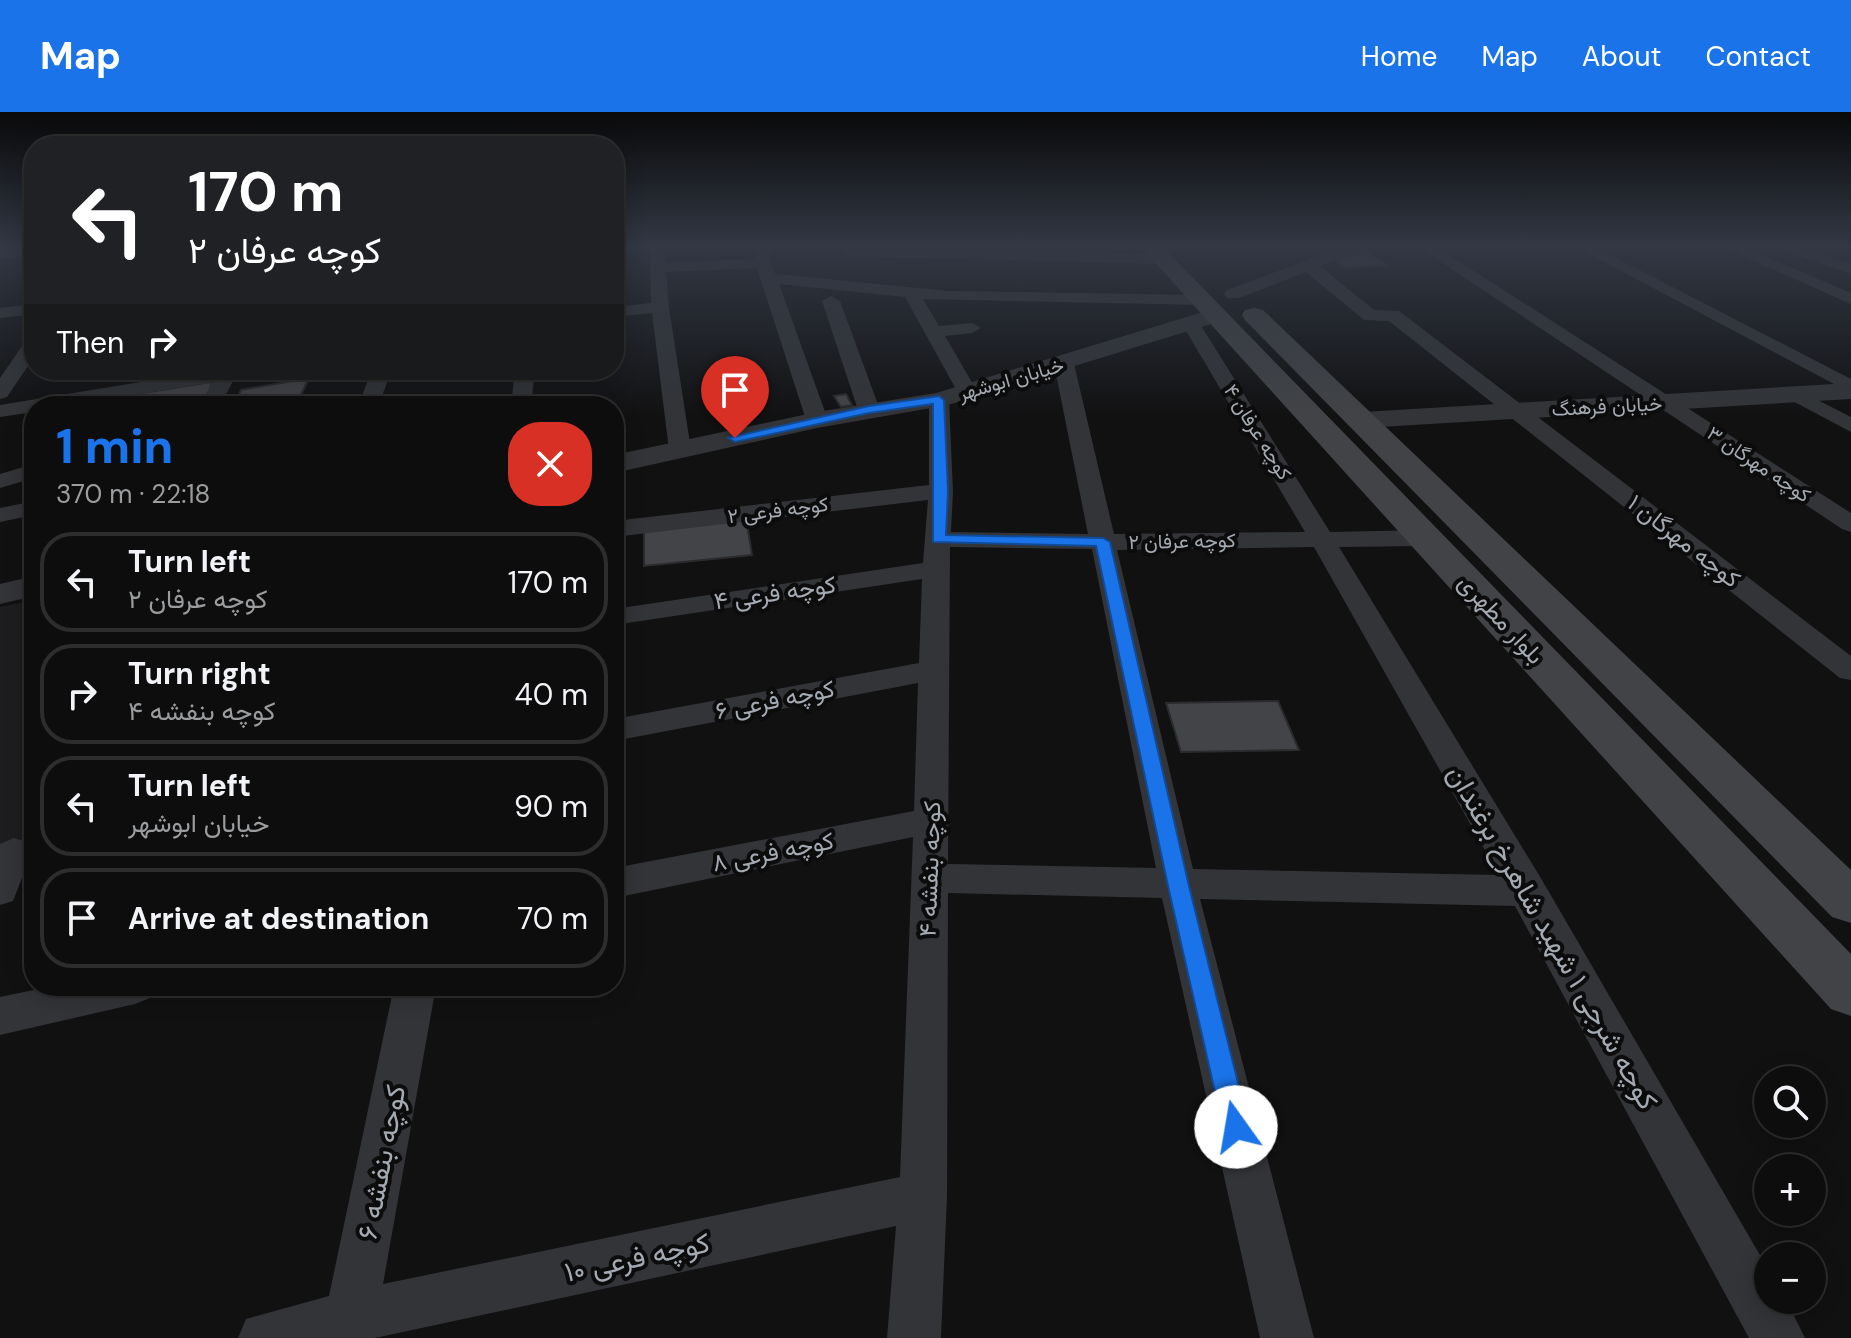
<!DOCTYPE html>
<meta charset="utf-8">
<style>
body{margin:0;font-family:"DM Sans",Vazirmatn,sans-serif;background:#161617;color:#f1f3f6;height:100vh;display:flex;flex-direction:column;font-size:30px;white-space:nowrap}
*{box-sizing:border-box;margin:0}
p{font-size:26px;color:#9a9c9e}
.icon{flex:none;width:44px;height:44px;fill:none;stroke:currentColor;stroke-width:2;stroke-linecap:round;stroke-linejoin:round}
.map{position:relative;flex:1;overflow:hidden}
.sheet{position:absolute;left:24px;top:284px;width:600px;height:600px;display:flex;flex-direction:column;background:#0d0d0e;border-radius:32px;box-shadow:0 4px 20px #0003,0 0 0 2px #2d2d2e}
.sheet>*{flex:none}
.hud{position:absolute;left:24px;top:24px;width:600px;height:244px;border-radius:32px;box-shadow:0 4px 20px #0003,0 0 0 2px #2d2d2e;background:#202124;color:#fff;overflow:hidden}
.controls{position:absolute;left:1754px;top:954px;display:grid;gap:16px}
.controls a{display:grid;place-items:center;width:72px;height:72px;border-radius:50%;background:#0d0d0e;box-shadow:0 4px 20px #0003,0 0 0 2px #2d2d2e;font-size:40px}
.pin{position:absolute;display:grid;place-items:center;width:68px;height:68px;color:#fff;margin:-82px -34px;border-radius:50% 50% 50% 0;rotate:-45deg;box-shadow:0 0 8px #0007}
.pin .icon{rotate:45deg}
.me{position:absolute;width:88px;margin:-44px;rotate:347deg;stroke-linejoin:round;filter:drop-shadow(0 0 6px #0008)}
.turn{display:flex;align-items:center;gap:28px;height:168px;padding:0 32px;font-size:36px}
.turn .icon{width:104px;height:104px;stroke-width:2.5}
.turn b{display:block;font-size:56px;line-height:68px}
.then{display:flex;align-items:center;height:76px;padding:0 32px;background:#0003;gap:16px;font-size:30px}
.round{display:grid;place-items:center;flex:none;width:84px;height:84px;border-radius:32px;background:#161617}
.head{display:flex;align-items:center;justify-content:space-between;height:136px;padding:0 32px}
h1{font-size:48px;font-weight:800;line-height:60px;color:#1a73e8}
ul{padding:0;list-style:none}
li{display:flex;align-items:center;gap:24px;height:100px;margin:0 16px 12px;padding:0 16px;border:4px solid #2d2d2e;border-radius:32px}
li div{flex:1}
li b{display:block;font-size:30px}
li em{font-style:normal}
header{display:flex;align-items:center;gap:48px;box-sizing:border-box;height:112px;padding:0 40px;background:#1a73e8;color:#fff}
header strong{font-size:38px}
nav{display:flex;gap:44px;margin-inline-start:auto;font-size:28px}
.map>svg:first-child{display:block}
.built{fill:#1d1d1f}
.building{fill:#434447;stroke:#2b2b2e;stroke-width:2}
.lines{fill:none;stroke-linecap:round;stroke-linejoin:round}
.minor{fill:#323437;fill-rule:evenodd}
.tertiary{fill:#323437;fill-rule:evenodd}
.secondary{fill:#414346;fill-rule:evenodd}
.route{fill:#1a73e8;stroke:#114b97;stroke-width:2}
.labels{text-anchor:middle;stroke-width:8;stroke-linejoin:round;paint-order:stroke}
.far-street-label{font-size:20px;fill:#a4aab1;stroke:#0c0c0d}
.street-label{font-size:24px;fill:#a4aab1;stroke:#0c0c0d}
.near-street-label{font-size:28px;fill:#a4aab1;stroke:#0c0c0d}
</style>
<header>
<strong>Map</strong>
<nav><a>Home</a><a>Map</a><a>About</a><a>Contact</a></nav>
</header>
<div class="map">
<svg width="1851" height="1226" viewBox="0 0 1851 1226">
<rect width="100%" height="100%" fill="#111112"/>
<!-- built -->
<polygon class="built" points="34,488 34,732 0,741 0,495"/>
<!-- building -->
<g class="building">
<polygon points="1364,137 1387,153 1345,156 1336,148"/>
<polygon points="309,266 299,287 266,294 234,294 241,278"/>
<polygon points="211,270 210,285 169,294 133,294 136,282"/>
<polygon points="846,282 852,293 841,295 834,284"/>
<polygon points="746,405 752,443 644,454 644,417"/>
<polygon points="1278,589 1299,638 1181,640 1166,591"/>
</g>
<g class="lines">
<!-- minor -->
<g class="minor">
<polygon points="34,134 34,143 0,147 0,137"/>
<polygon points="650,134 664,134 666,151 755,147 757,134 771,134 771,151 775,162 949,179 1202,183 1211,188 1202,193 923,187 939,214 972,211 981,216 972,221 945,224 977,279 967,285 957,279 905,185 779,172 828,308 817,314 806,308 757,156 666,160 669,195 691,338 680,345 669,338 652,201 614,205 614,195 651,191"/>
<polygon points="1346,134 1367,134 1320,154 1374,198 1399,199 1851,544 1851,568 1840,566 1389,209 1364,208 1306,160 1239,186 1227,186 1224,182 1227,178"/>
<polygon points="1417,134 1435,134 1851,401 1851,420 1842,417"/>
<polygon points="1574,134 1593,134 1851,267 1851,281"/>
<polygon points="1721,134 1741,134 1851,181 1851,192"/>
<polygon points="1770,134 1793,134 1851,152 1851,162"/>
<polygon points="850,136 1164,142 1172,147 1164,152 844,144 844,138"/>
<polygon points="831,184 840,189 880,298 876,302 862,302 858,298 822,189"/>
<polygon points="34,192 34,202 0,206 0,196"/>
<path d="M1191,207L1200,212L1330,420L1426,418L1435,421L1439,426L1435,431L1426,434L1339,435L1542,768L1768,1157V1188H1786L1805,1226H1749L1515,794L1200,787L1314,1226H1260L1162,786L948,781L947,1084L941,1226H887L896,1114L375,1226H238L246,1207L329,1184L394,874H436L383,1172L900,1065L913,725L614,786V756L914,699L918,571L614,629V607L919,551L922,467L614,513V497L923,451L928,388L614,425V409L929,373V288L939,282L949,288L953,379L951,420L1088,422L1054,252L1064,246L1074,252L1114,422L1305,420L1182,212ZM950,435L1092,437L1156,756L948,752ZM1314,435L1499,763L1193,757L1117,438Z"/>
<polygon points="34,225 34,245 7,285 0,287 0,266 27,227"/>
<polygon points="214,258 261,258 258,262 234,267 220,294 200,294 212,270 69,294 34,294 34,300 0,305 0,293"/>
<polygon points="372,258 392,258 378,294 358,294"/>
<polygon points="515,258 535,258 531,294 511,294"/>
<polygon points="1796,277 1851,305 1851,320 1789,287 1786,283 1789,279"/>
<polygon points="34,352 34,366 0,376 0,362"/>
<polygon points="34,389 34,403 0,410 0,396"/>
<polygon points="14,726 27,730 32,740 13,789 0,793 0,732"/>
<polygon points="53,874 156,874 150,886 135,892 0,923 0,885"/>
</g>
<!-- tertiary -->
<g class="tertiary">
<polygon points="1216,196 1227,203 1224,208 948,293 817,316 614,361 614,343 817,300 936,281"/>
<polygon points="1851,271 1851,287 1363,316 1354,314 1350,308 1354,302 1363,300"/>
<polygon points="34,464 34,484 0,492 0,472"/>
</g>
<!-- secondary -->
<g class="secondary">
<polygon points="1140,134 1162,134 1851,842 1851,904 1831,897"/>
<polygon points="1254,196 1263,198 1851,758 1851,811 1832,805 1245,208 1242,203 1245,198"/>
</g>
</g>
<!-- sky -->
<linearGradient id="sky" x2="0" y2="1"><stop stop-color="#09090a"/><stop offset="0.44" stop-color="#323844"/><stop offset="1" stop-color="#323844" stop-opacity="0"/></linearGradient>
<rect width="1851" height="305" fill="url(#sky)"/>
<!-- route -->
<polygon class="route" points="939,284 944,288 948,379 946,423 1103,426 1110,430 1189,774 1249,1015 1246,1024 1236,1028 1227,1024 1223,1015 1168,774 1096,434 933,430 933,292 869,301 735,330 728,326 869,294"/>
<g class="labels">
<!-- far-street labels -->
<g class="far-street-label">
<text transform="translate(1011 267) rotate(-16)" y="7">خیابان ابوشهر</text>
<text transform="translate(1607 294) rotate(-3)" y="7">خیابان فرهنگ</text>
<text transform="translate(1258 320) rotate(58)" y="7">کوچه عرفان ۴</text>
<text transform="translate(1759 352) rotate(34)" y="7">کوچه مهرگان ۳</text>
<text transform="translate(778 398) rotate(-7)" y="7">کوچه فرعی ۲</text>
<text transform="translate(1182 429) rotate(-1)" y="7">کوچه عرفان ۲</text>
</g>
<!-- street labels -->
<g class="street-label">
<text transform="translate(1684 429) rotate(38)" y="8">کوچه مهرگان ۱</text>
<text transform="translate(775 481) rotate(-8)" y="8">کوچه فرعی ۴</text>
<text transform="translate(1501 507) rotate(47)" y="8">بلوار مطهری</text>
<text transform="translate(775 588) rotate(-11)" y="8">کوچه فرعی ۶</text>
<text transform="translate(773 740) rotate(-11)" y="8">کوچه فرعی ۸</text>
<text transform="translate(930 757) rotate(-88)" y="8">کوچه بنفشه ۴</text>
</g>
<!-- near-street labels -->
<g class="near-street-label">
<text transform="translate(1553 825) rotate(60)" y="10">کوچه شرجی ۱ شهید شاهرخ برغندان</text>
<text transform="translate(381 1050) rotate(-79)" y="10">کوچه بنفشه ۶</text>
<text transform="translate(637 1145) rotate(-12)" y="10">کوچه فرعی ۱۰</text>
</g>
</g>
</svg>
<div class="controls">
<a><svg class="icon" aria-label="search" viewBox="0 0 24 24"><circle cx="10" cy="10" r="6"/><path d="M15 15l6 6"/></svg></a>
<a>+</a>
<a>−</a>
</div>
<div class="pin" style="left:735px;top:326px;background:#d93025"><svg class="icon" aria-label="arrive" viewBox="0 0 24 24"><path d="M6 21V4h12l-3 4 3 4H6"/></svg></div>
<svg class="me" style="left:1236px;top:1015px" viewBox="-20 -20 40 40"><circle r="19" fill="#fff"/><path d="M0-13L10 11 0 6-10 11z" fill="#1a73e8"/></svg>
<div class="hud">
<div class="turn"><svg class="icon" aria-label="left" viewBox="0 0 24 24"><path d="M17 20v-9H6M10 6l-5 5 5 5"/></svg><div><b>170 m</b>کوچه عرفان ۲</div></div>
<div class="then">Then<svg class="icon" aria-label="right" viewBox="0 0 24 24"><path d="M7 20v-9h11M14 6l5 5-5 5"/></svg></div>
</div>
<section class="sheet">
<div class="head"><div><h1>1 min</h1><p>370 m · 22:18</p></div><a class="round" style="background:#d93025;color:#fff"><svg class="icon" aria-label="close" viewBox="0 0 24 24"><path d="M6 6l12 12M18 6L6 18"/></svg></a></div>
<ul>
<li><svg class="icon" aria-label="left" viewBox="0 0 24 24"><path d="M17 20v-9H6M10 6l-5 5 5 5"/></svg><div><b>Turn left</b><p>کوچه عرفان ۲</p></div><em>170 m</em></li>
<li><svg class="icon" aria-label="right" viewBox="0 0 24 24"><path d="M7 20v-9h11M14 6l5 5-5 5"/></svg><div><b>Turn right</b><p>کوچه بنفشه ۴</p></div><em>40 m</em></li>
<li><svg class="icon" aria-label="left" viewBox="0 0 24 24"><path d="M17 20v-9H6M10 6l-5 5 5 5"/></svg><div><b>Turn left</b><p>خیابان ابوشهر</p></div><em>90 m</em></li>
<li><svg class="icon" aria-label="arrive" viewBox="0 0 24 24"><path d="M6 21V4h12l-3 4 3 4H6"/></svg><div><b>Arrive at destination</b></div><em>70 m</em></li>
</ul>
</section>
</div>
